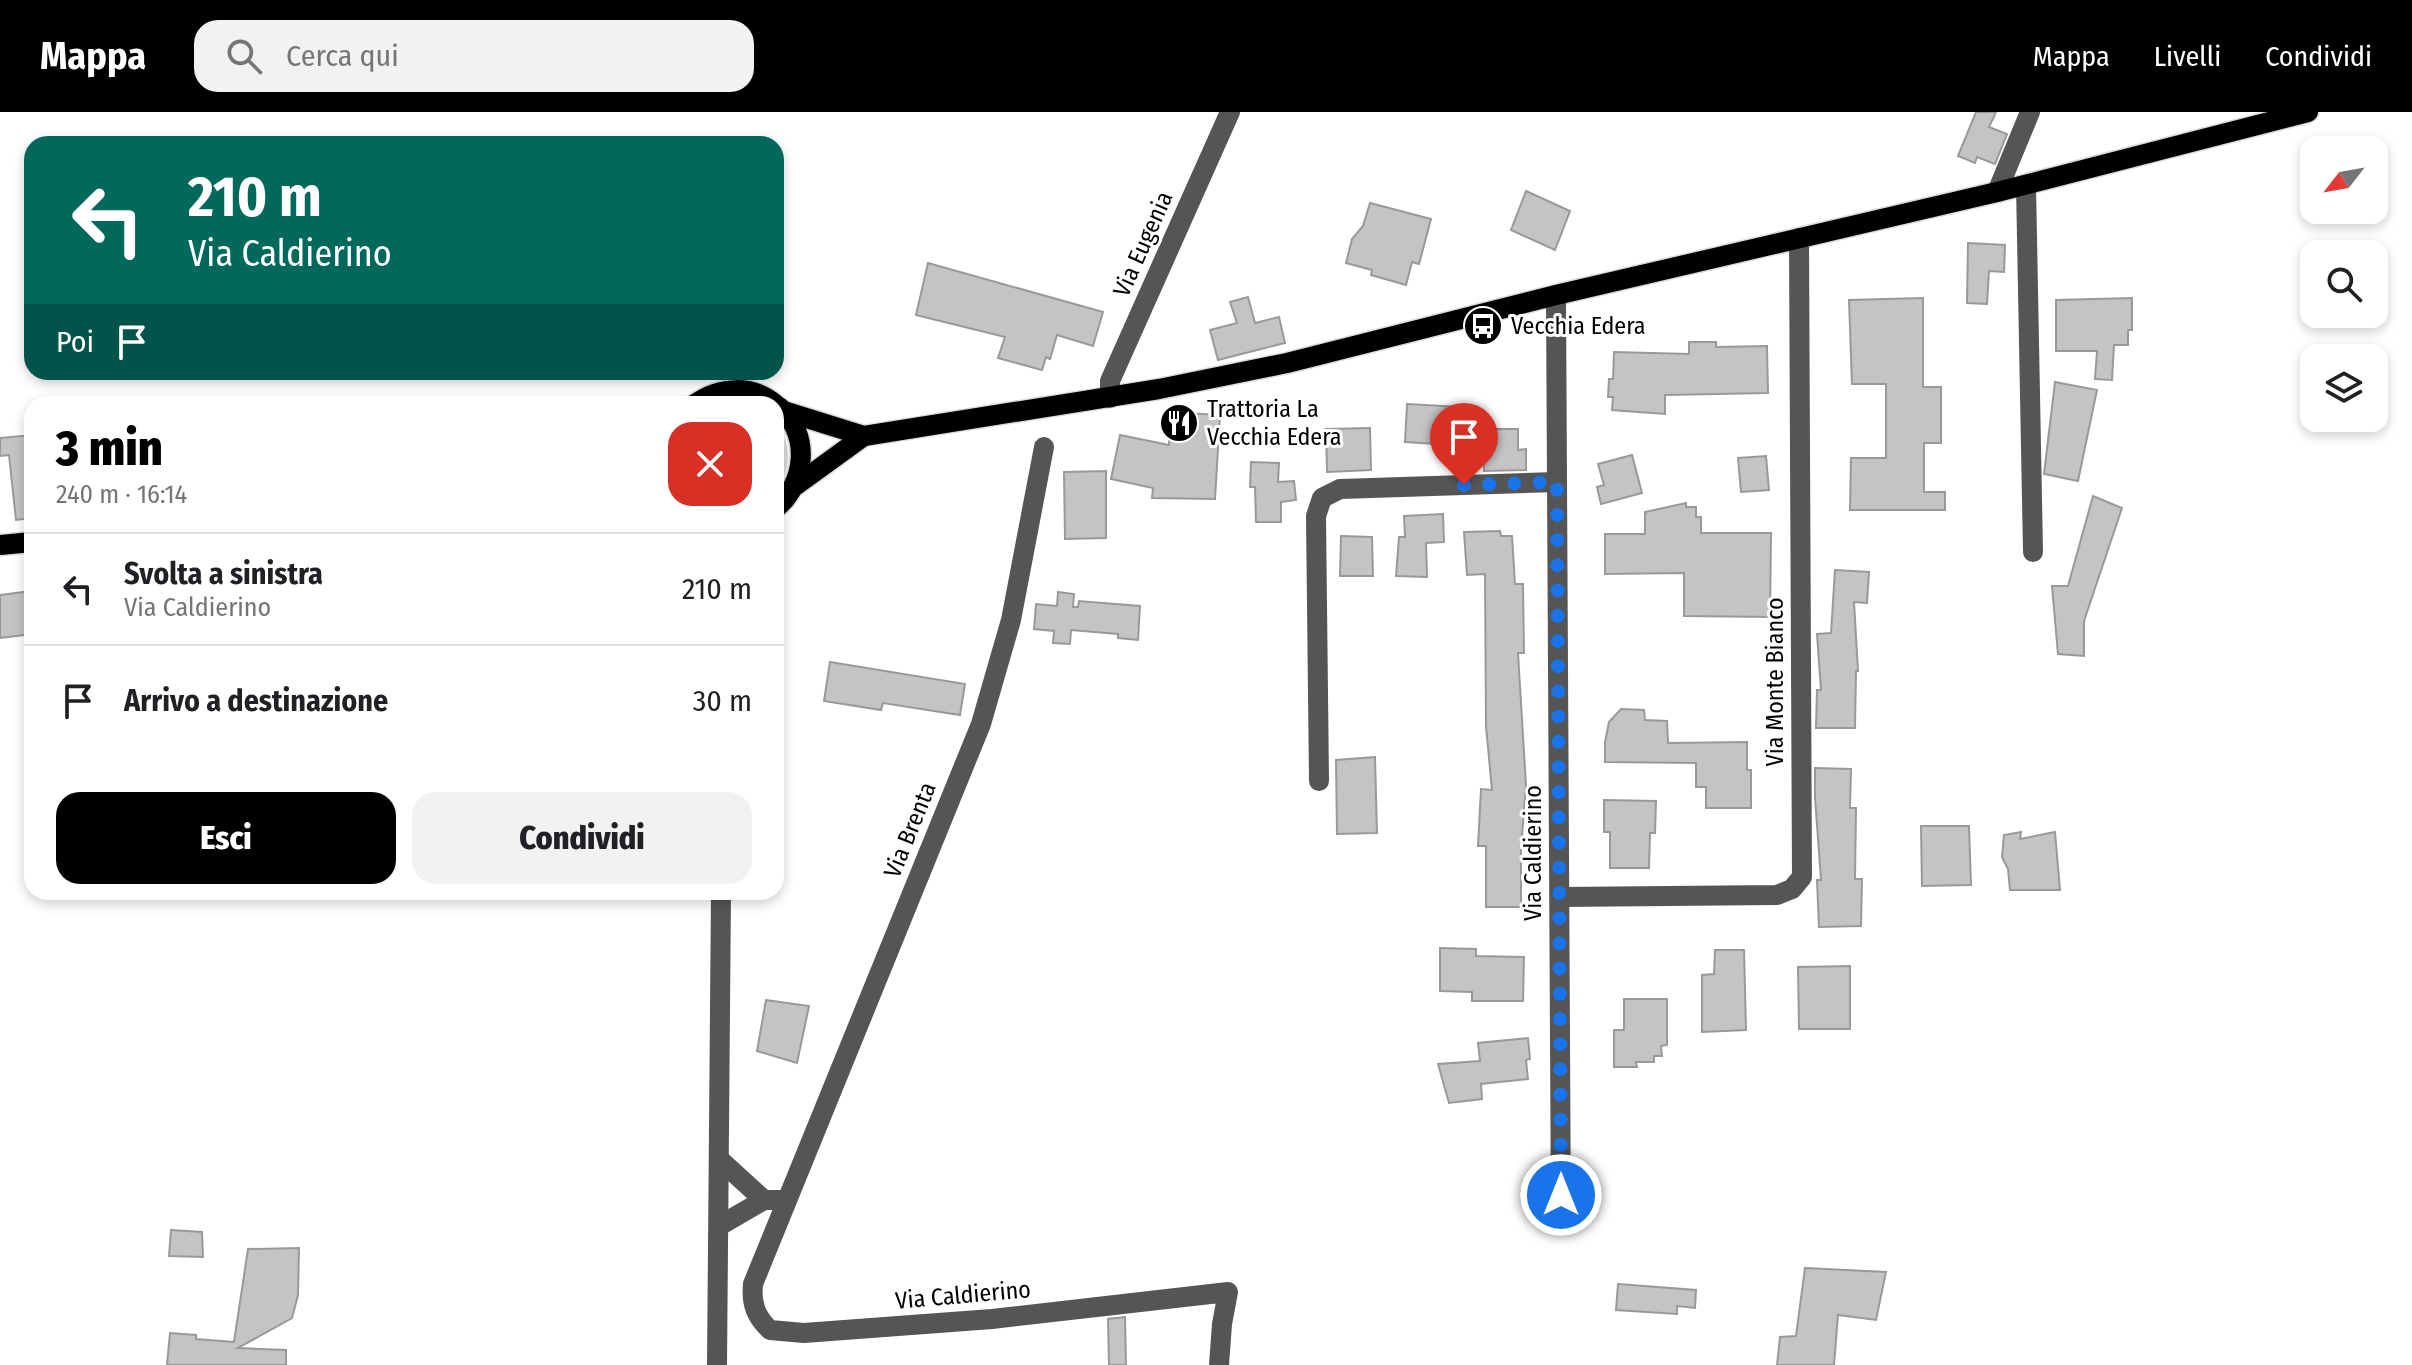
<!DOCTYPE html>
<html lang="it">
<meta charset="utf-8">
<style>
body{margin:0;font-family:"Fira Sans Condensed",sans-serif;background:#f2f2f2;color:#202124;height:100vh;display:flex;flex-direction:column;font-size:30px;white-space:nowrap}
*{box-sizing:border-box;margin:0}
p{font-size:26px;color:#757577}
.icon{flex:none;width:44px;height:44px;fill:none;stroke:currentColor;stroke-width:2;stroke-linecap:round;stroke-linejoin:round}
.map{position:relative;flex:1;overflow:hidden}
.panel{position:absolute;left:24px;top:284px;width:760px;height:504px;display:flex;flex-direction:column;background:#fff;border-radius:24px;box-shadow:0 4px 12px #0003}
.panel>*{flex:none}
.top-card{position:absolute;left:24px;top:24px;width:760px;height:244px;border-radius:24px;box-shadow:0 4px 12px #0003;background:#00695c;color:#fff;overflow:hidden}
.needle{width:52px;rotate:239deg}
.fabs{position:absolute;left:2300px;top:24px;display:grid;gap:16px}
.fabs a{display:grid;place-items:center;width:88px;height:88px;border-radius:16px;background:#fff;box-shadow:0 4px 12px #0003;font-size:40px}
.pin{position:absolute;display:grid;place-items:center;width:68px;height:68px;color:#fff;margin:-82px -34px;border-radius:50% 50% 50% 0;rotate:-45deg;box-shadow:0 0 8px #0007}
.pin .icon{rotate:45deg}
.me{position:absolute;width:88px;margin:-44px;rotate:0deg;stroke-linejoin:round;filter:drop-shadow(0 0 6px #0008)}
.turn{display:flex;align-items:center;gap:28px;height:168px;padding:0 32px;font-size:36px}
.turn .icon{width:104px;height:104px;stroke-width:2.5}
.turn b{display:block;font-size:56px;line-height:68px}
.then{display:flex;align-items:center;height:76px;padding:0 32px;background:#0003;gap:16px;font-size:30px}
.round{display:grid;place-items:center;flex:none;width:84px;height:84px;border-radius:24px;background:#f2f2f2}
.headline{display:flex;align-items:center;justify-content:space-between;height:136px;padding:0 32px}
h1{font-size:48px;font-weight:800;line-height:60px;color:#000}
.primary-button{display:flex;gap:16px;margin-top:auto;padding:16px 32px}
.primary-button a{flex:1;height:92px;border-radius:24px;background:#000;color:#fff;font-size:32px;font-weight:800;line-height:92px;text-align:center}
.primary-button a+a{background:#f2f2f2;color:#202124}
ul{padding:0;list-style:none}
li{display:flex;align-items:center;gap:24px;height:112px;padding:0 32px;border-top:2px solid #e0e0e0}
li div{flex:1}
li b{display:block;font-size:30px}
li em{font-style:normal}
header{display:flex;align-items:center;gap:48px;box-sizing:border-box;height:112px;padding:0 40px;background:#000;color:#fff}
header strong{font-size:38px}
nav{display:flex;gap:44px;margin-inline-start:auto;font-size:28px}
.search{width:560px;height:72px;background:#f2f2f2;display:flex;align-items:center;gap:20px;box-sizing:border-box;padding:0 28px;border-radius:24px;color:#757577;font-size:30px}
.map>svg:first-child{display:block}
.green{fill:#dcdcdc}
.building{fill:#c4c4c4;stroke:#999;stroke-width:2}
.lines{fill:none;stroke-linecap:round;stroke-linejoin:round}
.major-casing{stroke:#dbdbdb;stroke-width:23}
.minor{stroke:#555;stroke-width:20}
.major{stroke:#000;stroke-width:20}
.route{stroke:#1a73e8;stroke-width:14;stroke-dasharray:0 25.2}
.labels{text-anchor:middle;stroke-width:6;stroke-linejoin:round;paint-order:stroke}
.street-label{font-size:24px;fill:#000;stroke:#fff}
.poi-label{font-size:24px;fill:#000;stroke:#fff;text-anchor:start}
</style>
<header>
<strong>Mappa</strong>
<div class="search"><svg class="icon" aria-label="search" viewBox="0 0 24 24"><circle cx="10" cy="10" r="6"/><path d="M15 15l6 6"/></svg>Cerca qui</div>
<nav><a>Mappa</a><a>Livelli</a><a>Condividi</a></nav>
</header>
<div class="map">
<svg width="2412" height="1253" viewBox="0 0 2412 1253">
<rect width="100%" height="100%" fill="#fff"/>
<!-- green -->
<path class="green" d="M776,311C792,333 792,357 776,378Z"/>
<!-- building -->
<g class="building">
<polygon points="1976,0 1996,0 1989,15 2007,22 1995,52 1977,45 1975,51 1958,44"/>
<polygon points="1526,79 1570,99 1555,138 1511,118"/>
<polygon points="1370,91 1431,107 1419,152 1412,150 1406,173 1371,163 1372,158 1346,151 1352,127 1363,114"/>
<polygon points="1968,131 2005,133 2004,160 1989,159 1987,192 1967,191"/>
<polygon points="928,151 1103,200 1093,234 1057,223 1050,247 1046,245 1042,258 998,246 1005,225 916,203"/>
<polygon points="1248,185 1255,211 1279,205 1285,231 1218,248 1210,218 1237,211 1230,190"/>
<polygon points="1923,186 1923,275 1941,275 1941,331 1924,331 1924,380 1945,380 1945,398 1850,398 1851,346 1886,346 1886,272 1852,272 1849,188"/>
<polygon points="2132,186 2132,218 2128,218 2128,233 2114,233 2112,268 2095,267 2097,239 2056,239 2056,188"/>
<polygon points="1689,230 1716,230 1716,235 1767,234 1768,281 1665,283 1665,302 1612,298 1613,285 1608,285 1609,267 1613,267 1614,240 1689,242"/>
<polygon points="2055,270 2097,278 2078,369 2044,362"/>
<polygon points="1407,292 1460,295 1458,317 1518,317 1518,338 1526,337 1526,358 1484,359 1484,335 1405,330"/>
<polygon points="1185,301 1220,303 1215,387 1152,386 1153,376 1111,367 1120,323 1169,333 1170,303"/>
<polygon points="1370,316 1371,358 1327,360 1326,317"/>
<polygon points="32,323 32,406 16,408 9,343 0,344 0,326"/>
<polygon points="1632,343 1642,381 1601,392 1597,375 1604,373 1598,352"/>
<polygon points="1766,344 1769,378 1741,380 1738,346"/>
<polygon points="1251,350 1279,351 1278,370 1294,369 1296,388 1281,390 1281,410 1256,410 1255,375 1250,375"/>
<polygon points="1106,359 1106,426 1065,427 1064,360"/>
<polygon points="2093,384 2122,396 2084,509 2084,544 2058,542 2052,474 2068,474"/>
<polygon points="1686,391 1686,395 1696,395 1696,405 1701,405 1701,421 1771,421 1770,505 1684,504 1684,461 1605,462 1605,422 1645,422 1645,400"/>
<polygon points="1443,402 1444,430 1426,431 1427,465 1396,464 1399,425 1405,425 1404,404"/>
<polygon points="1500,419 1501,424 1512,424 1515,472 1523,472 1524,541 1518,541 1526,674 1521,736 1521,795 1486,795 1486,734 1478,734 1481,677 1492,678 1486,614 1485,462 1467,463 1464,420"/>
<polygon points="1341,424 1372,425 1373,464 1340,464"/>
<polygon points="1835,458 1869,460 1867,491 1854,490 1858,559 1856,559 1855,616 1816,616 1817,578 1821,578 1817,522 1831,521"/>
<polygon points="32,479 32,522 0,526 0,483"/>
<polygon points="1058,480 1074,482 1073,495 1078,495 1079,489 1140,494 1138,528 1118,526 1118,522 1071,518 1070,532 1053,531 1054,519 1034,517 1036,492 1057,494"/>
<polygon points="830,550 965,572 960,603 883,591 881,598 824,589"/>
<polygon points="1621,597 1644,598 1645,608 1667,609 1668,631 1747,630 1747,658 1751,658 1751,696 1706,696 1706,675 1696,675 1696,651 1605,650 1605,630 1609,610"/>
<polygon points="1375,645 1377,721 1337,722 1336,648"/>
<polygon points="1815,656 1851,657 1850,696 1856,696 1855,767 1862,767 1861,814 1819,815 1817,768 1821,768 1815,685"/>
<polygon points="1604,688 1656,689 1655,721 1650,721 1649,756 1610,756 1610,720 1604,720"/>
<polygon points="1921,714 1969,714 1971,773 1922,774"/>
<polygon points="2021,720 2020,727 2055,720 2060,778 2010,778 2008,757 2002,745 2004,723"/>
<polygon points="1440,836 1476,837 1476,844 1524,845 1523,889 1472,889 1472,880 1440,879"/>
<polygon points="1715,838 1744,838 1746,918 1702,920 1702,863 1714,862"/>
<polygon points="1850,854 1850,917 1799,917 1798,855"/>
<polygon points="1624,887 1667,887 1667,933 1661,934 1662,944 1654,944 1654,950 1636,950 1637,955 1614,955 1614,918 1624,918"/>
<polygon points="766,888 809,894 797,951 757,939"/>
<polygon points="1528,926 1530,947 1526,948 1528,967 1481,972 1482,987 1449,991 1438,952 1480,949 1478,931"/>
<polygon points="171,1118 202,1120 203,1145 169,1144"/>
<polygon points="299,1136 298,1183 292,1206 238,1236 286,1238 286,1253 167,1253 170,1221 196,1223 196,1227 234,1230 248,1137"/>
<polygon points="1805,1156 1886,1160 1876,1208 1838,1203 1834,1253 1777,1253 1780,1225 1796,1224"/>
<polygon points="1618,1172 1696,1178 1695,1196 1677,1194 1677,1202 1616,1198"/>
<polygon points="1125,1205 1126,1253 1109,1253 1108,1207"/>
</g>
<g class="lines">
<!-- major casing -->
<g class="major-casing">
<g id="major">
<path d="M695,292C719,275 751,272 775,292"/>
<polyline points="784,299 864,324 1159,277 1287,251 1556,183 1997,80 2308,0"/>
<polyline points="795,374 864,324"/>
<path d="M776,396C806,371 811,322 779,295"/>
<polyline points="0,433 32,430"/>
</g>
</g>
<!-- minor -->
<g class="minor">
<polyline points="2026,73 2033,440"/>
<polyline points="1997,80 2030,0"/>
<polyline points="1556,183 1561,1113"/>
<polyline points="1110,286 1110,269 1230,0"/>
<path d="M1044,335L1011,508L981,612L753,1172C751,1192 756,1205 770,1218L804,1221L992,1207L1228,1180L1222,1212L1219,1253"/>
<polyline points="1319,669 1316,404 1322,386 1340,377 1557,370"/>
<polyline points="1560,785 1777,783 1792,777 1802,765 1799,126"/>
<polyline points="720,1048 764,1088"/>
<polyline points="719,1114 764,1088 785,1088"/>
<polyline points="717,1253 721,780"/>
</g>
<!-- major -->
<use href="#major" class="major"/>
</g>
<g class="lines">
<!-- route -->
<polyline class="route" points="1464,373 1557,370 1561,1083"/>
</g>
<!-- icons -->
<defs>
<g id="bus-disc" transform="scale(2)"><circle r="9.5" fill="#000" stroke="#fff"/><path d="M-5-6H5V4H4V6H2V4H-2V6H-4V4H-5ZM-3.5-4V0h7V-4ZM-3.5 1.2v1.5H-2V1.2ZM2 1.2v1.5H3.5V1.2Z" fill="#fff"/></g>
<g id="restaurant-disc" transform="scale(2)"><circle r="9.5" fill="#000" stroke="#fff"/><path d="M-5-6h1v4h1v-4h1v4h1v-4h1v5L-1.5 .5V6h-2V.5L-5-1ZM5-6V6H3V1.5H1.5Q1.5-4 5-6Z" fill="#fff"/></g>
</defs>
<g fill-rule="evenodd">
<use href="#bus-disc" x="1483" y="214"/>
<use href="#restaurant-disc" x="1179" y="311"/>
</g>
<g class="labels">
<!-- street labels -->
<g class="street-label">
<text transform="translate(1143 132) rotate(-66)" y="8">Via Eugenia</text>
<text transform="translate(1775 570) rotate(-90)" y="8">Via Monte Bianco</text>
<text transform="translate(910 718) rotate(-68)" y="8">Via Brenta</text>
<text transform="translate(1533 741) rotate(-90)" y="8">Via Caldierino</text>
<text transform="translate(963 1183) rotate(-5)" y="8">Via Caldierino</text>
</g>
<!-- poi labels -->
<g class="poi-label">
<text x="1511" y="222">Vecchia Edera</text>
<text x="1207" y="305">Trattoria La<tspan x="1207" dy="28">Vecchia Edera</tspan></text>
</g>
</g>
</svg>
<div class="fabs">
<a><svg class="needle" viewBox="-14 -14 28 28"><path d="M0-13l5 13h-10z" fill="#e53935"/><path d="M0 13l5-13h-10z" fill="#757577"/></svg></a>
<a><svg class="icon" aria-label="search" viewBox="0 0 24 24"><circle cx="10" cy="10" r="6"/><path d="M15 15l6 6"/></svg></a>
<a><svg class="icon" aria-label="layers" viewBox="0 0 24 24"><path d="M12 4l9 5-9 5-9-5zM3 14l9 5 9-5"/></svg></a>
</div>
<div class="pin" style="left:1464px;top:373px;background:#d93025"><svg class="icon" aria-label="arrive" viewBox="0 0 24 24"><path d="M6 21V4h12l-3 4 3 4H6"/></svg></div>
<svg class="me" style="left:1561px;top:1083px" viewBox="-20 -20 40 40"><circle r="17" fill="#1a73e8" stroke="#fff" stroke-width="3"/><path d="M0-11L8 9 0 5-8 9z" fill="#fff"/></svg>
<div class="top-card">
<div class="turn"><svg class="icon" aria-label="left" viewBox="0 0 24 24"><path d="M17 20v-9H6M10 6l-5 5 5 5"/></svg><div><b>210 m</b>Via Caldierino</div></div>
<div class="then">Poi<svg class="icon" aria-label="arrive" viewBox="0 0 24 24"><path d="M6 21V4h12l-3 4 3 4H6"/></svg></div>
</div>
<section class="panel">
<div class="headline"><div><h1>3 min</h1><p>240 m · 16:14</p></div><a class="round" style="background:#d93025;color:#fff"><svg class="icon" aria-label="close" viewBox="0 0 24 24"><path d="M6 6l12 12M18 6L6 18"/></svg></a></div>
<ul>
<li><svg class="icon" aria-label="left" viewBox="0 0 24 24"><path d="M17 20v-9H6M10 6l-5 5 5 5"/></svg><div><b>Svolta a sinistra</b><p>Via Caldierino</p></div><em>210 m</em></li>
<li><svg class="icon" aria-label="arrive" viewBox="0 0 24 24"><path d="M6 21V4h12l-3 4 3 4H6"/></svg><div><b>Arrivo a destinazione</b></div><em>30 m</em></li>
</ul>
<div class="primary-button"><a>Esci</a><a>Condividi</a></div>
</section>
</div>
